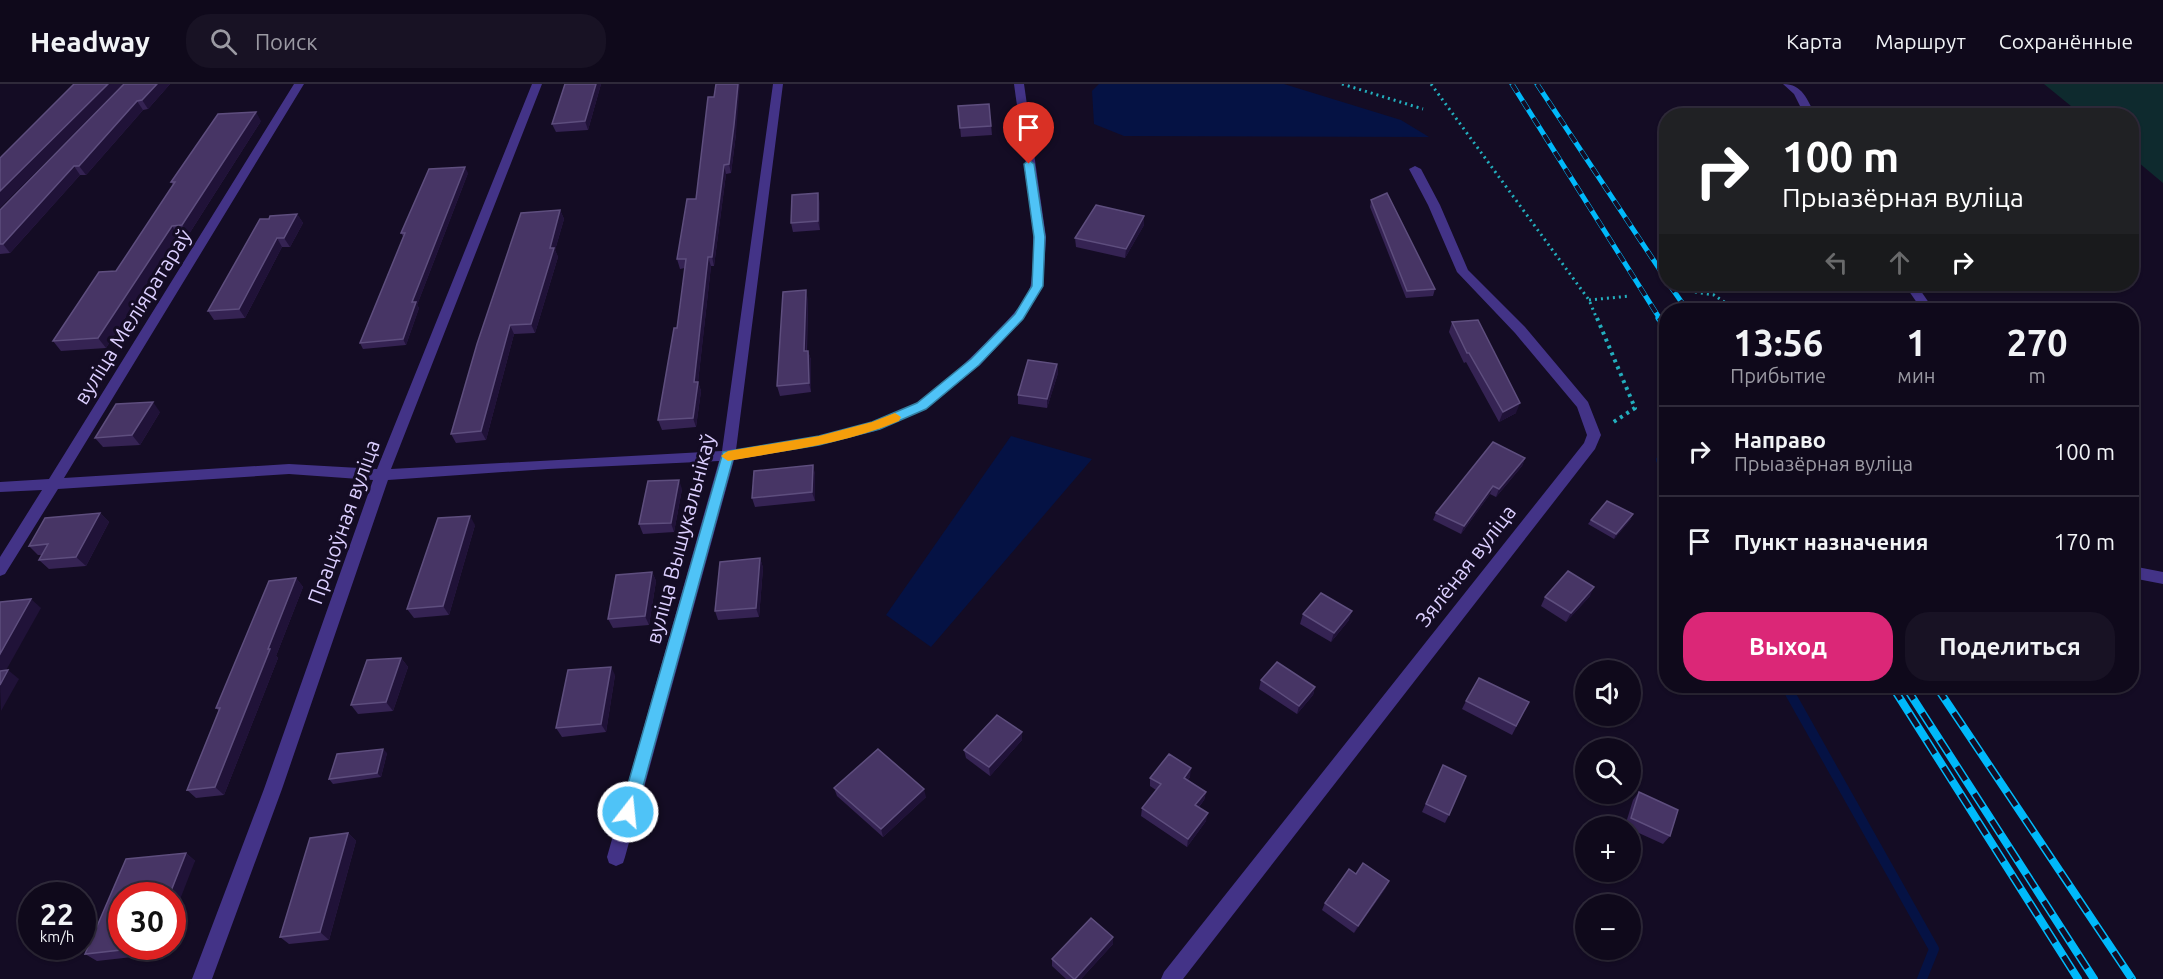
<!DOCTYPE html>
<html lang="ru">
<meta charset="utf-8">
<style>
body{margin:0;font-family:Ubuntu,sans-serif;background:#181224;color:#f1f3f6;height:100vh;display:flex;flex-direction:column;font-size:22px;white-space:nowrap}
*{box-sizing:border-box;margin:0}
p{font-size:20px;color:#9b9aa3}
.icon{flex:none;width:33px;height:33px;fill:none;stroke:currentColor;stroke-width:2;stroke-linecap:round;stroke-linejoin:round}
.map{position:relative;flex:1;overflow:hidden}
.side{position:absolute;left:1659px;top:219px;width:480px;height:390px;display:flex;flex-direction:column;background:#0f091b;border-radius:24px;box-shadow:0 2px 4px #0004,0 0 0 2px #2f2a3a}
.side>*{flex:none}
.top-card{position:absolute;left:1659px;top:24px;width:480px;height:183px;border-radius:24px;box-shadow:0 2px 4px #0004,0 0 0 2px #2f2a3a;background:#202124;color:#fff;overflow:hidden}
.fabs{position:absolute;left:1575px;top:576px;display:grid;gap:12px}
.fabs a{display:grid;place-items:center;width:66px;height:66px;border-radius:50%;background:#0f091b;box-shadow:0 2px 4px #0004,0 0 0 2px #2f2a3a;font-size:30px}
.speed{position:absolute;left:18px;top:798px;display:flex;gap:12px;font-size:30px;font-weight:700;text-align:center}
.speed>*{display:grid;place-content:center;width:78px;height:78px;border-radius:50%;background:#0f091b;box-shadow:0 2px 4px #0004,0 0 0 2px #2f2a3a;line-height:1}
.speed small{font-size:15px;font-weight:400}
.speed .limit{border:9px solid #d22;background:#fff;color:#111}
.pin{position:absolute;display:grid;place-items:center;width:51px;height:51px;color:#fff;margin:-62px -26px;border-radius:50% 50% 50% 0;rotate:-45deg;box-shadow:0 0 6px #0007}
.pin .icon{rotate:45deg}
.me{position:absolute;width:66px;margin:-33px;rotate:16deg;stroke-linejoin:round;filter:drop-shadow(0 0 4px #0008)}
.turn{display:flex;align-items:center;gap:21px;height:126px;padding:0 24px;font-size:27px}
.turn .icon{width:78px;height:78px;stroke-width:2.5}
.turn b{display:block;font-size:42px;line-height:51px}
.lanes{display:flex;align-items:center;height:57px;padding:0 24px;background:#0003;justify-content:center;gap:30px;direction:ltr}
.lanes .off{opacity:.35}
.eta{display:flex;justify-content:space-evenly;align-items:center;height:102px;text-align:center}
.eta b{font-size:36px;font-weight:700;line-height:42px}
.cta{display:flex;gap:12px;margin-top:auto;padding:12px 24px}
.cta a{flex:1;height:69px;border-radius:24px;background:#db2777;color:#fff;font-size:24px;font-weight:700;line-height:69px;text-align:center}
.cta a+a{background:#181224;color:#f1f3f6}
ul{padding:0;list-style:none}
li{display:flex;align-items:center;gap:18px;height:90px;padding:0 24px;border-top:2px solid #2f2a3a}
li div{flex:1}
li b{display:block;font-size:22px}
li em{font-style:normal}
header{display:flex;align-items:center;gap:36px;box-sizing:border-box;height:84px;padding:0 30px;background:#0f091b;border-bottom:2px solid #2f2a3a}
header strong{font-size:28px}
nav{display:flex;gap:33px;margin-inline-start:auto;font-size:21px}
.search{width:420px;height:54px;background:#181224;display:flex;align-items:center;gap:15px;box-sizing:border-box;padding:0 21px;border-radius:24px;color:#9b9aa3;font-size:22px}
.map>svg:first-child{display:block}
.green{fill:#0e2a2e}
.water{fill:#051244}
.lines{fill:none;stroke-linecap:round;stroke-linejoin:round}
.stream-far1{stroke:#051244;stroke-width:8}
.stream{stroke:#051244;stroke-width:10}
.path-far1{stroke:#23afbe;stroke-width:3;stroke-dasharray:2 4;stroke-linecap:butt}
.path{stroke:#23afbe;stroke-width:4;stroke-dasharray:3 4.5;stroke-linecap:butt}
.minor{fill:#433387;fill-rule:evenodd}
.rail-far2-casing{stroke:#00b9fa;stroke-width:5}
.rail-far1-casing{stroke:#00b9fa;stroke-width:7}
.rail-casing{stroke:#00b9fa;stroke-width:8}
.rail-far2{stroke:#140c24;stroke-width:4;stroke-dasharray:10;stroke-linecap:butt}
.rail-far1{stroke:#140c24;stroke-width:4.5;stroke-dasharray:13;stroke-linecap:butt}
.rail{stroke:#140c24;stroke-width:5;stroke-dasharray:16;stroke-linecap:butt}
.wall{fill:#352353}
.shaded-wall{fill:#201238}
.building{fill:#473565;stroke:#5e4e7e;stroke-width:1.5}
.route{fill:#4fc3f7;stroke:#337fa1;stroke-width:1.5}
.slow{fill:#f59e0b}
.labels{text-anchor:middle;stroke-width:6;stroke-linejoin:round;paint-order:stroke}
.street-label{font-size:21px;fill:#dccfff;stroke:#140c24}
</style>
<header>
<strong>Headway</strong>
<div class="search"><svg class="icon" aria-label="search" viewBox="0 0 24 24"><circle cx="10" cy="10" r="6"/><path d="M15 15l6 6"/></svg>Поиск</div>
<nav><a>Карта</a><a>Маршрут</a><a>Сохранённые</a></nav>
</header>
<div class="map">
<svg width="2163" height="895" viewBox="0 0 2163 895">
<rect width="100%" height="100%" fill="#140c24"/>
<!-- green -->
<polygon class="green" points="2044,0 2163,0 2163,99 2132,73 2132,32 2082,31"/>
<!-- water -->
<g class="water">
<polygon points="1099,0 1284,0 1401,36 1429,53 1124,52 1094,40 1092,7"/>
<polygon points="1011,352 1092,375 931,563 886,531"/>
</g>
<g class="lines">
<!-- stream-far1 -->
<polyline class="stream-far1" points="1660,376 1666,387"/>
<!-- stream -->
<polyline class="stream" points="1786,602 1934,865 1922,895"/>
<!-- path-far1 -->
<g class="path-far1">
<polyline points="1342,0 1423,25"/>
<polyline points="1431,0 1589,216 1597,235"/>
<polyline points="1695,208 1714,211 1736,226"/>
<polyline points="1589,216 1630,212"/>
</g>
<!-- path -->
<polyline class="path" points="1597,234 1635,324 1612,339"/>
<!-- minor -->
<g class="minor">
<path d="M294,0H304L64,394L289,380L377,385L532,0H542L391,385L722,367L773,0H783L736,366C795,355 863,350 916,319C942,303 973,272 994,250C1006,238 1029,216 1031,199C1040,137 1022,62 1014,0H1024L1046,153L1043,202L1023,235L980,281L926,325L875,347L819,361L734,376L625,773L623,779L616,782L609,779L607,773L719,377L548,385L388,396L282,705L212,895H192L264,705L373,396L289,390L58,405L5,490L0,492V473L42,406L0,408V398L49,395Z"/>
<path d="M1783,0C1803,0 1807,16 1816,32H1805L1794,10Z"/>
<polygon points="1415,82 1421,85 1440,121 1468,186 1525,243 1588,318 1601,351 1595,365 1183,895 1161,895 1164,888 1584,359 1587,351 1577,323 1515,249 1457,188 1428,121 1409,85"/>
<polygon points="1904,200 1916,200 1934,226 1922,226"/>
<polygon points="2132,482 2163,488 2163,500 2132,494"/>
</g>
<!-- rail-far2 casing -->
<g class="rail-far2-casing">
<g id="rail-far2">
<polyline points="1512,0 1660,235"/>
<polyline points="1537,0 1666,195"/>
<polyline points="1669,200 1687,226"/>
</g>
</g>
<!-- rail-far1 casing -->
<g class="rail-far1-casing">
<polyline id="rail-far1" points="1659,234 1666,244"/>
</g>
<!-- rail casing -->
<g class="rail-casing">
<g id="rail">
<polyline points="1892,602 2078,895"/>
<polyline points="1905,602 2094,895"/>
<polyline points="1936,602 2132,895"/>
</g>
</g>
<!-- rail-far2 -->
<use href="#rail-far2" class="rail-far2"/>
<!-- rail-far1 -->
<use href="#rail-far1" class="rail-far1"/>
<!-- rail -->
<use href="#rail" class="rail"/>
</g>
<!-- wall -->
<g class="wall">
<polygon points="124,0 170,0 148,25 143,26 86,91 80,91 10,169 0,170 0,126"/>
<polygon points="565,0 601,0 588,46 556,48 552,40"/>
<polygon points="714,13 736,50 731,89 726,90 714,182 711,182 698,298 701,307 696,343 662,346 658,336 677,244 685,184 680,185 677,175 696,115"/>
<polygon points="989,20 992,51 961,53 958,22"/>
<polygon points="261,37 189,150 178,151 106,264 61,267 53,257 116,187 173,101 171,98"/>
<polygon points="468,89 417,221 419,224 406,261 363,265 360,259 404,154 401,149"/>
<polygon points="1371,116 1435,205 1433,212 1406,214 1370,123"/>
<polygon points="820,119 820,146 793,148 791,139"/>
<polygon points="560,126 564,135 555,166 558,173 535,249 514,250 486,356 456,359 451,350"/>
<polygon points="297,130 303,139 290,163 282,163 245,234 214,236 208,227 269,135"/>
<polygon points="1144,141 1125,174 1076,163 1075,154"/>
<polygon points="808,216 807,267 808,267 811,276 811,308 780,312 777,302"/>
<polygon points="1452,238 1516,329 1499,338 1466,278 1464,279 1449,248"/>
<polygon points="1057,280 1058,289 1047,324 1018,320 1018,311"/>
<polygon points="160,328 140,361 103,363 95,354"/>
<polygon points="1525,374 1522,382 1496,413 1490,410 1461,450 1433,436 1436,429"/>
<polygon points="813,381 815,391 815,417 755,423 752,414"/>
<polygon points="682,405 674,448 643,450 639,440"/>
<polygon points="100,429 109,438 86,482 49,485 39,476 42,471 38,471 29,462"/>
<polygon points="1631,435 1614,455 1588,440 1591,436"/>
<polygon points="475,441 449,531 414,534 407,525"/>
<polygon points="760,474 763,484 759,533 718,536 715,527"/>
<polygon points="652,488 656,497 649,541 613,544 608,535"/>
<polygon points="296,494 303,503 276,572 278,574 224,711 196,714 187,706 219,627 216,624"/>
<polygon points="1590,512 1566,538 1541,522 1545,513"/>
<polygon points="1303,530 1349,536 1331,558 1300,540"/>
<polygon points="401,574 408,583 393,627 358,630 351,621"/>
<polygon points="615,591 606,648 562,653 556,644"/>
<polygon points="1261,596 1315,603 1313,611 1297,630 1259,605"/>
<polygon points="1466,617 1529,618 1512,651 1462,625"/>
<polygon points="1022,656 990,692 966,674 964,666"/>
<polygon points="387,669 381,693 333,700 329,695"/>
<polygon points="1443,681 1449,731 1445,739 1422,728"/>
<polygon points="1190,693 1188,696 1206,708 1204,716 1199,723 1206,737 1187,763 1141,732 1142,724 1156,706 1150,702 1150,694"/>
<polygon points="834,704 926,713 883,753 837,712"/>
<polygon points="1639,708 1670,752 1663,760 1630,745 1630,742 1625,742 1633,716"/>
<polygon points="348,749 356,757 329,856 289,860 280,853"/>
<polygon points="186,769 195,777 122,862 162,862 159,870 97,877 85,870"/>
<polygon points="1356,790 1389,797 1385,805 1354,849 1322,826 1325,819"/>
<polygon points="1113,853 1113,860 1081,895 1066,895 1052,882 1052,875"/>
</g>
<!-- shaded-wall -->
<g class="shaded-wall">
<polygon points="108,0 123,0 0,124 0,107"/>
<polygon points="157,0 170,0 148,25 142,16"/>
<polygon points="596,0 601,0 588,46 585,37"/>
<polygon points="738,0 740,0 736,50 731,89 729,80"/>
<polygon points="137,17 143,26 86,91 79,82"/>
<polygon points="256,28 261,37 189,150 182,141"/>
<polygon points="724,81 726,90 714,182 712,173"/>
<polygon points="74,82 80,91 10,169 3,160"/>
<polygon points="465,83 468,89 417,221 419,224 406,261 403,255 412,218"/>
<polygon points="818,109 820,119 820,146 818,137"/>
<polygon points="560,126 564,135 555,166 558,173 535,249 531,240"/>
<polygon points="297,130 303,139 290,163 284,154"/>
<polygon points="1144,132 1144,141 1125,174 1126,165"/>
<polygon points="172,142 178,151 106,264 98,254"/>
<polygon points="277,154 282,163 245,234 239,225"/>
<polygon points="708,173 711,182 698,298 701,307 696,343 693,334 694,298"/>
<polygon points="806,206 808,216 806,277 804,267"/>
<polygon points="510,241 514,250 486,356 481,347"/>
<polygon points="808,267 811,276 811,308 809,299"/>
<polygon points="1057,280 1058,289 1047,324 1047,315"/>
<polygon points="153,318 160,328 140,361 132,351"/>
<polygon points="1520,319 1516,329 1499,338 1503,328"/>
<polygon points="1525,374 1522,382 1496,413 1499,405"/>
<polygon points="813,381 815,391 815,417 812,408"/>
<polygon points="679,396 682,405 674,448 671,439"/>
<polygon points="1493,402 1490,410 1461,450 1464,442"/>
<polygon points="100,429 109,438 86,482 76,473"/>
<polygon points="1633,430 1631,435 1614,455 1616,450"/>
<polygon points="470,432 475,441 449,531 443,522"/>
<polygon points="760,474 763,484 759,533 756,524"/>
<polygon points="652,488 656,497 649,541 645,532"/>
<polygon points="296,494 303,503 276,572 278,574 224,711 215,703"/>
<polygon points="1594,503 1590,512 1566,538 1571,529"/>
<polygon points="31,515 41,524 0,597 0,570"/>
<polygon points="1352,527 1349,536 1331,558 1334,549"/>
<polygon points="401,574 408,583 393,627 386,618"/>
<polygon points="611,583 615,591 606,648 601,640"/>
<polygon points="8,586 19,595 1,627 0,601"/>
<polygon points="1315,603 1313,611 1297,630 1299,622"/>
<polygon points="1022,648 1022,656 990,692 989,683"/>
<polygon points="383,665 387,669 381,693 377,689"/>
<polygon points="1191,684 1190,693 1183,702 1184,694"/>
<polygon points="924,705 926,713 883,753 881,745"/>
<polygon points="1206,708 1204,716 1194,729 1195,721"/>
<polygon points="1208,729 1206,737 1187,763 1188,755"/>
<polygon points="348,749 356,757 329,856 320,848"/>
<polygon points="186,769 195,777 172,836 172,812 169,812"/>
<polygon points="1389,797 1385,805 1354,849 1358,842"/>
<polygon points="1113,853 1113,860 1081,895 1075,895"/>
<polygon points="149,862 162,862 159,870"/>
</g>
<!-- building -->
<g class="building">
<polygon points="74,0 108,0 0,107 0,74"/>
<polygon points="124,0 157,0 142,16 137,17 79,82 74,82 3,160 0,160 0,126"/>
<polygon points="565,0 596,0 585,37 552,40"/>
<polygon points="716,0 738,0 734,41 729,80 724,81 712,173 708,173 694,298 698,298 693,334 658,336 674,244 677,244 686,175 677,175 687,115 696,115 708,13 714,13"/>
<polygon points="989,20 991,42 960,44 958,22"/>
<polygon points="256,28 182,141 172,142 98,254 53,257 99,188 116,187 175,98 171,98 218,30"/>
<polygon points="465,83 412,218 416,218 403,255 360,259 405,149 401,149 429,85"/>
<polygon points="818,109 818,137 791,139 792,111"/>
<polygon points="1387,109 1435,205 1407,207 1371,116"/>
<polygon points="1096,121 1144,132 1126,165 1075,154"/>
<polygon points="560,126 550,164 554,164 531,240 510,241 481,347 451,350 477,260 521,129"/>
<polygon points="297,130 284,154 277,154 239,225 208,227 260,135 269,135 270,132"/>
<polygon points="806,206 804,267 808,267 809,299 777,302 783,208"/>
<polygon points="1478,236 1520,319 1503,328 1469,269 1467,269 1452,238"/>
<polygon points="1028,276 1057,280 1047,315 1018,311"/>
<polygon points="153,318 132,351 95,354 116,320"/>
<polygon points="1493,358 1525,374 1499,405 1493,402 1464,442 1436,429"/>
<polygon points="813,381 812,408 752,414 754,387"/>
<polygon points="679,396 671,439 639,440 648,397"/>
<polygon points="1607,417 1633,430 1616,450 1591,436"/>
<polygon points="100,429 76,473 39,476 48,460 29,462 45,434"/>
<polygon points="470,432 443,522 407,525 438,434"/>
<polygon points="760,474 756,524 715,527 720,478"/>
<polygon points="1568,487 1594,503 1571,529 1545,513"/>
<polygon points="652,488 645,532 608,535 616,491"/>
<polygon points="296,494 268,565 270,565 215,703 187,706 220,624 216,624 269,497"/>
<polygon points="1321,509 1352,527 1334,549 1303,530"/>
<polygon points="31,515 0,570 0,518"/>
<polygon points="401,574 386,618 351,621 367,576"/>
<polygon points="1277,578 1315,603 1299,622 1261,596"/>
<polygon points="611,583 601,640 556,644 568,586"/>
<polygon points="8,586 0,601 0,587"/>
<polygon points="1479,594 1529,618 1516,642 1466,617"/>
<polygon points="997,631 1022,648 989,683 964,666"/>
<polygon points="383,665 377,689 329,695 337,670"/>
<polygon points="878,665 924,705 881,745 834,704"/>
<polygon points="1169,670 1191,684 1184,694 1206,708 1195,721 1208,729 1188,755 1142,724 1161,700 1150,694"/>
<polygon points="1443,681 1466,692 1449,731 1426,720"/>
<polygon points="1639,708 1678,726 1670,752 1631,734"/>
<polygon points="348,749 320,848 280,853 310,754"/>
<polygon points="186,769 169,812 122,812 122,862 148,863 85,870 126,775"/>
<polygon points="1363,779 1389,797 1358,842 1325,819 1349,785 1356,790"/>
<polygon points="1091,834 1113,853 1075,895 1074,895 1052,875"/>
</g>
<!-- route -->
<polygon class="route" points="1029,76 1034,80 1045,153 1043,202 1023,235 979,281 926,325 880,345 819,361 733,375 636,728 634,733 628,736 622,733 620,728 723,368 819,352 872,338 917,319 971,275 1015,230 1032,202 1034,153 1024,80"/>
<!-- slow -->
<path class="slow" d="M895,329L901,333L899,337C845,360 785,367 728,377L721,372L728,367L819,352L872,338Z"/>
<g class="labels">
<!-- street labels -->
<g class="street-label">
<text transform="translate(133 233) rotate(-58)" y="7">вуліца Меліяратараў</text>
<text transform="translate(344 438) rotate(-70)" y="7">Працоўная вуліца</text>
<text transform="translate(681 455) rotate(-75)" y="7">вуліца Вышукальнікаў</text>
<text transform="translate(1466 482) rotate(-52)" y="7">Зялёная вуліца</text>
</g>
</g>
</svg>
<div class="fabs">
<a><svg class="icon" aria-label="sound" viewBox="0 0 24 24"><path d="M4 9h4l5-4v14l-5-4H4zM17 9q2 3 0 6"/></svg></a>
<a><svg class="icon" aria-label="search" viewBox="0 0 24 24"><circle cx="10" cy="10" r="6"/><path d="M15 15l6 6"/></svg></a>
<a>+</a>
<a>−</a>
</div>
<div class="speed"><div>22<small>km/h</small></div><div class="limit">30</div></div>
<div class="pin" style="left:1029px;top:80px;background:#d93025"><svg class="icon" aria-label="arrive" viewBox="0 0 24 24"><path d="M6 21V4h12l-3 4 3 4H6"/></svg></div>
<svg class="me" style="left:628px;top:728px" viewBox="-20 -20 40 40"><circle r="17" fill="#4fc3f7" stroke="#fff" stroke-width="3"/><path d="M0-11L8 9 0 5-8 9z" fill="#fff"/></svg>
<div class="top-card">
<div class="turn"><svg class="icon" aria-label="right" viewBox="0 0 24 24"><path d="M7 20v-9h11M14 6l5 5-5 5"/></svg><div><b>100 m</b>Прыазёрная вуліца</div></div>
<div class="lanes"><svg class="icon off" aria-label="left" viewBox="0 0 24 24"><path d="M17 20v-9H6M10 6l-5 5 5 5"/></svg><svg class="icon off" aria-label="ahead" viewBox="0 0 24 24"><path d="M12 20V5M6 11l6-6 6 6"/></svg><svg class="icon" aria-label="right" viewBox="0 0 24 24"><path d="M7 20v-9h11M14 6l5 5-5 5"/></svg></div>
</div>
<section class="side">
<div class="eta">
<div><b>13:56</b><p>Прибытие</p></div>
<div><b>1</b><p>мин</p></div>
<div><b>270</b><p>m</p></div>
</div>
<ul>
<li><svg class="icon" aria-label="right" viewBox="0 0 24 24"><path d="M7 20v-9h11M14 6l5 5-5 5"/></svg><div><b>Направо</b><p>Прыазёрная вуліца</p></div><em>100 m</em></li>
<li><svg class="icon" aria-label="arrive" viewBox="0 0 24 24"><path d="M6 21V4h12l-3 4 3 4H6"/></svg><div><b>Пункт назначения</b></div><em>170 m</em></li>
</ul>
<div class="cta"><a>Выход</a><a>Поделиться</a></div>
</section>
</div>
